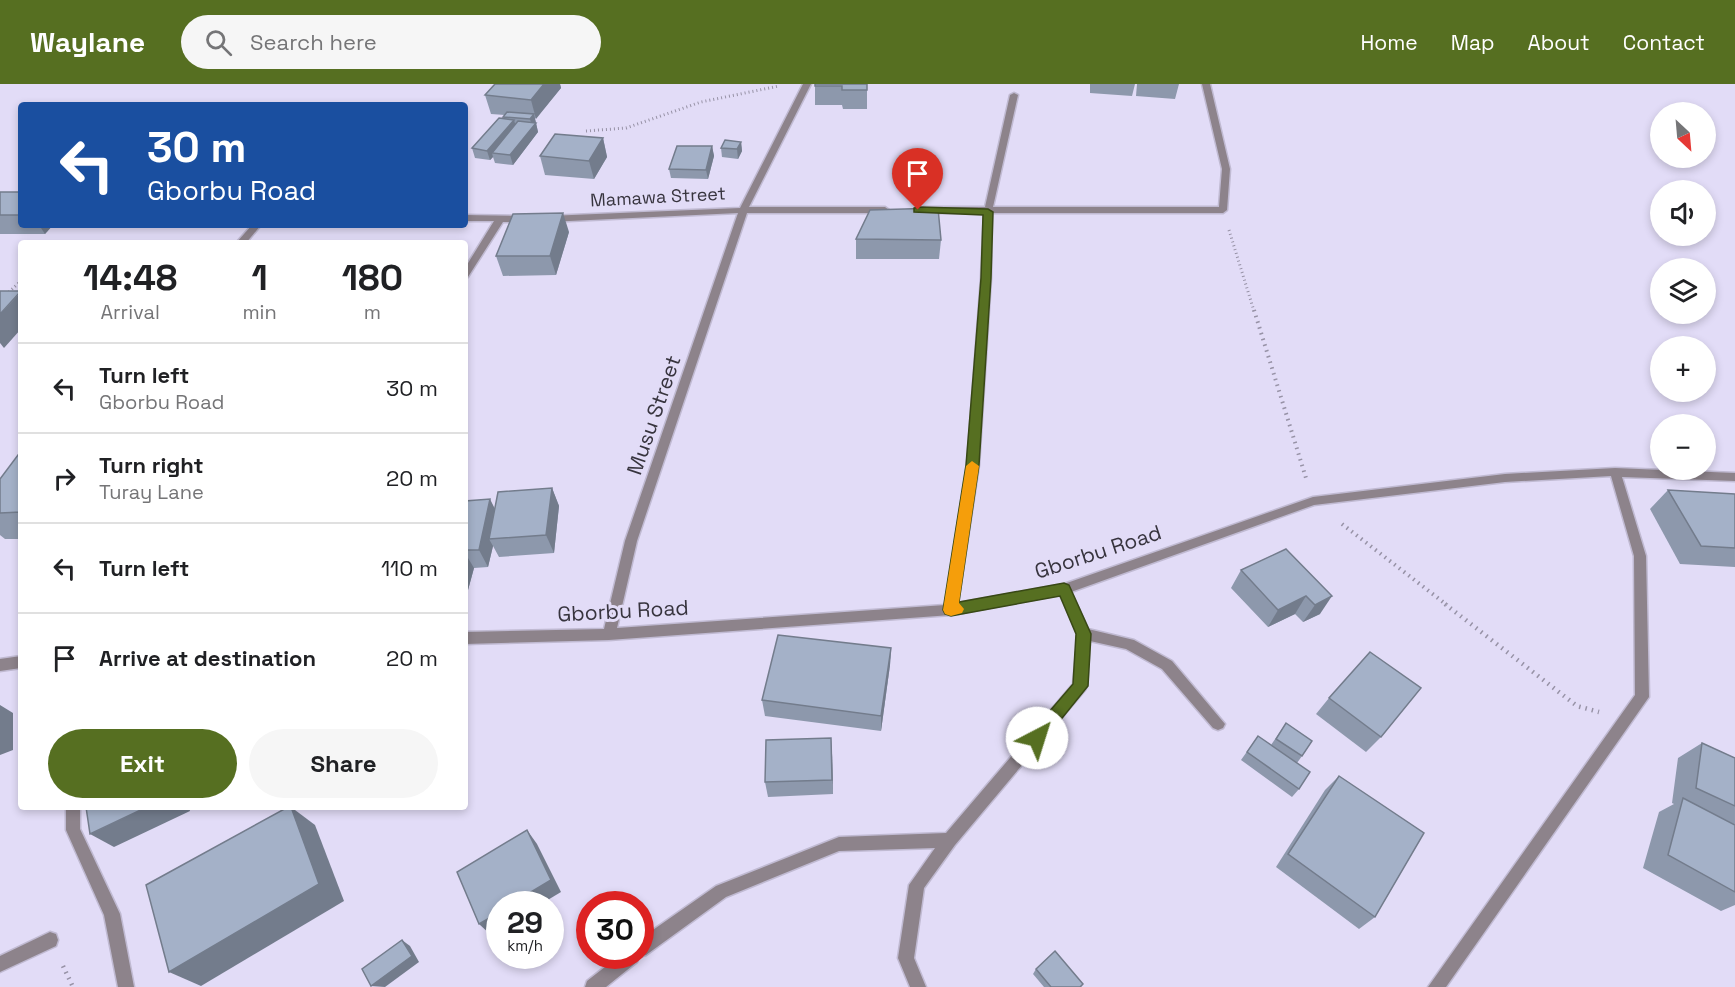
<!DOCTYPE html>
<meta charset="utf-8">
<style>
body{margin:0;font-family:"Space Grotesk",sans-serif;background:#f6f6f6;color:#202124;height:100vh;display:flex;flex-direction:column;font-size:22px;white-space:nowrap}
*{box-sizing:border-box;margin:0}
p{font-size:20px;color:#757577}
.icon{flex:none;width:33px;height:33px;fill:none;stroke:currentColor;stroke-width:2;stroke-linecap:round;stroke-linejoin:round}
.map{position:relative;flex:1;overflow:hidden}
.panel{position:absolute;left:18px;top:156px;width:450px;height:570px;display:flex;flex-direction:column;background:#fff;border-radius:6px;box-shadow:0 3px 9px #0003}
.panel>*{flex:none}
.top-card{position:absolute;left:18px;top:18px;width:450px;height:126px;border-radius:6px;box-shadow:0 3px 9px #0003;background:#1a4fa0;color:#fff;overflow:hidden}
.needle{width:39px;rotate:154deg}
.tools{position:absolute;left:1650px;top:18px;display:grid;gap:12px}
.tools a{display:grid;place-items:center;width:66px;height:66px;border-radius:50%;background:#fff;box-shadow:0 3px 9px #0003;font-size:30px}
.speed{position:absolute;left:486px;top:807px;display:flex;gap:12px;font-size:30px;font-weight:700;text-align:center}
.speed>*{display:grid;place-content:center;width:78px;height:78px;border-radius:50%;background:#fff;box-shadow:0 3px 9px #0003;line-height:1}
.speed small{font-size:15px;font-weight:400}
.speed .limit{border:9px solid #d22;background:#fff;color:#111}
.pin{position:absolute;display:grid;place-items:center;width:51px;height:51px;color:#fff;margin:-62px -26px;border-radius:50% 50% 50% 0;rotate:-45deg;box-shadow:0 0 6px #0007}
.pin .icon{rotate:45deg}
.me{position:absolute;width:66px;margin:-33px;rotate:40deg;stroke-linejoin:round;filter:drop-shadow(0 0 4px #0008)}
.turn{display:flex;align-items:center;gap:21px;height:126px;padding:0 30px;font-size:27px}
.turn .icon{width:78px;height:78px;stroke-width:2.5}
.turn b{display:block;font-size:42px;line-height:51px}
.eta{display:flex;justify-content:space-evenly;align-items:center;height:102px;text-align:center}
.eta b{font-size:36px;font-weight:600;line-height:42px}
.button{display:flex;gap:12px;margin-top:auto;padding:12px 30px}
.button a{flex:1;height:69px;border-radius:36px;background:#566f21;color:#fff;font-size:24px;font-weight:600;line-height:69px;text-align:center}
.button a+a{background:#f6f6f6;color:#202124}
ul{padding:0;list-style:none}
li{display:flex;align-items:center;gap:18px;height:90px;padding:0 30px;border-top:2px solid #e0e0e0}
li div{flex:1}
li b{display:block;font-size:22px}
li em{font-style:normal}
header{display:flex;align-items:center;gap:36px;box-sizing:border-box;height:84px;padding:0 30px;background:#566f21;color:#fff}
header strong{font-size:28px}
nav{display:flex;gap:33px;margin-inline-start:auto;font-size:21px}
.search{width:420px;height:54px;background:#f6f6f6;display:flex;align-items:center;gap:15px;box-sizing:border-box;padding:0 21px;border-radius:33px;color:#757577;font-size:22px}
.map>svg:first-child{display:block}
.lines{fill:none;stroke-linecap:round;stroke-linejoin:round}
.minor-casing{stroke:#c0bad2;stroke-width:3}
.path-far2{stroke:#9792a6;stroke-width:3;stroke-dasharray:1 3;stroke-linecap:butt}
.path-far1{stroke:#9792a6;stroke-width:4;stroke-dasharray:1.5 4.5;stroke-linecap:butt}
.path{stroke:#9792a6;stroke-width:4.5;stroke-dasharray:1.5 5;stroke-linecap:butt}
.minor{fill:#8d838b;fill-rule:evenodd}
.wall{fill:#8d98ac}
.shaded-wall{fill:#737c8c}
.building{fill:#a4b1c8;stroke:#737c8c;stroke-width:1.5}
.route{fill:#566f21;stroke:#384815;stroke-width:1.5}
.slow{fill:#f59e0b}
.labels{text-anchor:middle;stroke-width:6;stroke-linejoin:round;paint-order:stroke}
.far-street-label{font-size:18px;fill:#37343e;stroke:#e2dcf7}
.street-label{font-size:21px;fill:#37343e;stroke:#e2dcf7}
</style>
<header>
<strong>Waylane</strong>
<div class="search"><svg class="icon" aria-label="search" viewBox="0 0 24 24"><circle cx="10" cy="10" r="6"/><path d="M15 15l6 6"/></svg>Search here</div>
<nav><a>Home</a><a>Map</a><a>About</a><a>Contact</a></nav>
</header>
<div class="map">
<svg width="1735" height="903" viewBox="0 0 1735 903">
<rect width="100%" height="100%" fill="#e2dcf7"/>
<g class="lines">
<!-- minor casing -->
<g class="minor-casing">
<g id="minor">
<polygon points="803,0 811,0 749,123 885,123 889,126 885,129 747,129 637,457 617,544 945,521 967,381 981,194 984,129 924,129 920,126 924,123 985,123 1010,11 1014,9 1018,11 993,123 1219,123 1222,85 1202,0 1210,0 1230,85 1227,126 1223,129 992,129 991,194 979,381 958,519 1064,500 1313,413 1505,390 1615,384 1735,389 1735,397 1622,393 1646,472 1649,613 1446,903 1428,903 1635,611 1634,472 1611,392 1505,398 1314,421 1071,508 1088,545 1134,556 1172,577 1225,640 1223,644 1218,646 1213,644 1162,585 1126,565 1090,557 1087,602 1085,606 955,761 924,804 914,874 926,903 910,903 898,874 909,801 935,764 839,767 726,813 646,871 639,873 637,878 606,903 585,903 587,897 619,872 640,872 640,855 716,802 839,753 946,749 1073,600 1078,550 1060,511 951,531 609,556 465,560 465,548 604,545 625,457 738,129 548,138 544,135 548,132 740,124"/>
<polygon points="465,131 525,132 529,135 525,138 503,138 468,193 465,194 465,184 494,137 465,137"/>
<polygon points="252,141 261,141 246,159 236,159"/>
<polygon points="21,572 21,584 0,587 0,575"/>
<polygon points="66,723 80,723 80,745 120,830 134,903 118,903 104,831 66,746"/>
<polygon points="50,848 56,850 58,856 56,862 0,888 0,872"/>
</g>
</g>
<!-- path-far2 -->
<g class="path-far2">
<polyline points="586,47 626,44 701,18 779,2"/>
<polyline points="1229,146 1254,227"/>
<polyline points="0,216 21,197"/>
</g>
<!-- path-far1 -->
<g class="path-far1">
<polyline points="1254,226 1306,394"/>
<polyline points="1342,440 1447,521"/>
</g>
<!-- path -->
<g class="path">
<polyline points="1445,520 1577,622 1599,628"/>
<polyline points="63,882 73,903"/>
</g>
<!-- minor -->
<use href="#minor" class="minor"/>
</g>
<!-- wall -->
<g class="wall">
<polygon points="495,0 560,0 561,4 535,35 538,48 513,81 495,79 493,73 490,76 475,74 472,64 504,35 503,33 505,31 491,30 485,11"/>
<polygon points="815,0 867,0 867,25 843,25 842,21 815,21"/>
<polygon points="1090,0 1135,0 1132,12 1090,9"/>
<polygon points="1137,0 1179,0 1175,15 1136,12"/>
<polygon points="603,54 607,73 594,95 545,91 540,72"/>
<polygon points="741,58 742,67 738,75 722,73 721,64"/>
<polygon points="712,62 714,72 708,95 671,94 669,85"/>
<polygon points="0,108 21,108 21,141 53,141 45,150 0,150"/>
<polygon points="569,148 556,191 503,192 496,172"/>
<polygon points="856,155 941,156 939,175 856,175"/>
<polygon points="21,367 21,455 5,455 0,451 0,395"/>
<polygon points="552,404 559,422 554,469 499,473 493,462 488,483 474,484 468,506 465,507 465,417 495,425"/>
<polygon points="1668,406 1735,410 1735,483 1680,480 1650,425"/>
<polygon points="1286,465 1320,530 1303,538 1295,530 1268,543 1231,504 1241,486"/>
<polygon points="891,564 890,581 881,647 765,632 762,616"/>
<polygon points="1329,614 1381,653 1366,668 1316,630"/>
<polygon points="1286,639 1302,672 1297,679 1299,705 1292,713 1241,676 1258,652 1271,661"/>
<polygon points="1702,659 1735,674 1735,821 1721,827 1643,784 1659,728 1674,720 1672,719 1678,674"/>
<polygon points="832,669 833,710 768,713 765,698"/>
<polygon points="1339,692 1375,833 1359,845 1276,783 1325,706"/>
<polygon points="1036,885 1083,900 1081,903 1044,903 1033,890"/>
</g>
<!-- shaded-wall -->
<g class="shaded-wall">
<polygon points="544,0 560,0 561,4 536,35 531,16"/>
<polygon points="534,30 538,48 513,81 510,71 532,43 530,35"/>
<polygon points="514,36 517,46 492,69 493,73 490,76 487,67"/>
<polygon points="603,54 607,73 594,95 589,77"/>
<polygon points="741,58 742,67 738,75 737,65"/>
<polygon points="712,62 714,72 708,95 706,86"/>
<polygon points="563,129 569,148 556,191 550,172"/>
<polygon points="39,141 53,141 45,150"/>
<polygon points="21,208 21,245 4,264 0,259 0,230"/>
<polygon points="552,404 559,422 554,469 546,451"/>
<polygon points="490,415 499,433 489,455 493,462 488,483 479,466"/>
<polygon points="465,469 474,484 468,506 465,501"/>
<polygon points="1306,512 1295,530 1268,543 1278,526"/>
<polygon points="1332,512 1320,530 1303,538 1315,521"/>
<polygon points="891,564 890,581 881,647 881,632"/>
<polygon points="0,621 13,629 13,666 0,671"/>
<polygon points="831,654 832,669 833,710 832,696"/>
<polygon points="147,723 189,723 190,727 114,763 90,750"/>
<polygon points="291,723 315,741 344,817 201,902 169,888"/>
<polygon points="527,746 537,760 561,808 541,820 511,820"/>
<polygon points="500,828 500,846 491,851 479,840"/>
<polygon points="402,856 410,862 419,878 385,903 371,902"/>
</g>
<!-- building -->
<g class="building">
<polygon points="495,0 544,0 531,16 485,11"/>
<polygon points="815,0 867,0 867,6 842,6 842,2 815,2"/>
<polygon points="507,28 534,30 530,35 503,33"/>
<polygon points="499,34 514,36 487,67 472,64"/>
<polygon points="518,37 536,39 510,71 492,69"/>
<polygon points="555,50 603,54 589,77 540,72"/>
<polygon points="725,56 741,58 737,65 721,64"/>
<polygon points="677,62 712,62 706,86 669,85"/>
<rect x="0" y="108" width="21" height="23"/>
<polygon points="938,124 941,156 856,155 870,126"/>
<polygon points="563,129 550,172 496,172 513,130"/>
<polygon points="0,207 21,207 0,230"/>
<polygon points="21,367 21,428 0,429 0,395"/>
<polygon points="552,404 546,451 489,455 498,408"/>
<polygon points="1668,406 1735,410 1735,464 1701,462"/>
<polygon points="490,415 479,466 465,466 465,417"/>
<polygon points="1286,465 1332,512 1315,521 1306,512 1278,526 1241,486"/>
<polygon points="778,551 891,564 881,632 762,616"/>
<polygon points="1370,568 1421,604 1381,653 1329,614"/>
<polygon points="1286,639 1312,657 1302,672 1276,655"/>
<polygon points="1258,652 1310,688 1299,705 1247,668"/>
<polygon points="831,654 832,696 765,698 766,656"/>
<polygon points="1702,659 1735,674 1735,722 1696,704"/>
<polygon points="1339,692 1424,749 1375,833 1288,770"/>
<polygon points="1683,714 1735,741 1735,808 1668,771"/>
<polygon points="86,723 147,723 90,750"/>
<polygon points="288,723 291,723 319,800 169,888 146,801"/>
<polygon points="527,746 551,796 511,820 500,820 500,828 479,840 457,788"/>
<polygon points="402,856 412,872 371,902 362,885"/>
<polygon points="1055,867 1083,900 1080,903 1051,903 1036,885"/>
</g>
<!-- route -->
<polygon class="route" points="918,123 988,125 993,128 991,194 979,381 959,518 1064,499 1069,501 1091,550 1088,602 1042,659 1037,661 1031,659 1029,654 1031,649 1073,600 1076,550 1060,512 951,532 945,530 943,526 966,381 981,194 983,131 914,128 914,124"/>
<!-- slow -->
<polygon class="slow" points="972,377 979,382 959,519 964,525 962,529 951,532 945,530 943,526 966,382"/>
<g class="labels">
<!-- far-street labels -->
<g class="far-street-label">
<text transform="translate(658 113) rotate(-3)" y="6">Mamawa Street</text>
</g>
<!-- street labels -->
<g class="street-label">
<text transform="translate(654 331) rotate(-71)" y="7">Musu Street</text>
<text transform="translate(1098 468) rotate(-18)" y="7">Gborbu Road</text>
<text transform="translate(623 527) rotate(-3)" y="7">Gborbu Road</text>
</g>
</g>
</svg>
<div class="tools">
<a><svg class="needle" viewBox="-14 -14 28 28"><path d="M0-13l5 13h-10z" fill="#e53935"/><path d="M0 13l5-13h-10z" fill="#757577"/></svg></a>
<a><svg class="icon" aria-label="sound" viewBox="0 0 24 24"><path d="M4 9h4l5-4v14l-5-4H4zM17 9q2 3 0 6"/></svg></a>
<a><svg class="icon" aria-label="layers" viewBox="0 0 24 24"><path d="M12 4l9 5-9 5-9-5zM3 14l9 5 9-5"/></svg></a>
<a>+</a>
<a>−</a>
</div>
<div class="speed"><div>29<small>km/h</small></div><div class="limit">30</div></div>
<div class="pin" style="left:918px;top:126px;background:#d93025"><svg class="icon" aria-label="arrive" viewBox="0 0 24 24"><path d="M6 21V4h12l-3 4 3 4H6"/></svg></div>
<svg class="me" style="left:1037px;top:654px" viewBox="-20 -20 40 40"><circle r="19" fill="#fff"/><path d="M0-13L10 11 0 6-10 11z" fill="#566f21"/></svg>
<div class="top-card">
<div class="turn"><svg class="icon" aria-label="left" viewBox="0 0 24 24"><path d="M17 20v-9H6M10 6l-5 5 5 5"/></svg><div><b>30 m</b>Gborbu Road</div></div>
</div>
<section class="panel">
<div class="eta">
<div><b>14:48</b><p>Arrival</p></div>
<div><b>1</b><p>min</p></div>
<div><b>180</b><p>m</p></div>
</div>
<ul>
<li><svg class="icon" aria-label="left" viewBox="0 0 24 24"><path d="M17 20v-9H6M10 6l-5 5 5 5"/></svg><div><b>Turn left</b><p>Gborbu Road</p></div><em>30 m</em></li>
<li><svg class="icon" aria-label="right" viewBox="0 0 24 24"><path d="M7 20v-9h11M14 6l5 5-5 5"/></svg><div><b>Turn right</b><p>Turay Lane</p></div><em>20 m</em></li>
<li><svg class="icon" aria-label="left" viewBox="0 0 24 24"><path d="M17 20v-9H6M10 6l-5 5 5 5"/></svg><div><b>Turn left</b></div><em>110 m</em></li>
<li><svg class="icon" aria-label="arrive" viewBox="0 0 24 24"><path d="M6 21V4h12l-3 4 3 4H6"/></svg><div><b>Arrive at destination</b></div><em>20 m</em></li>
</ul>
<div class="button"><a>Exit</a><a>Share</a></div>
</section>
</div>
